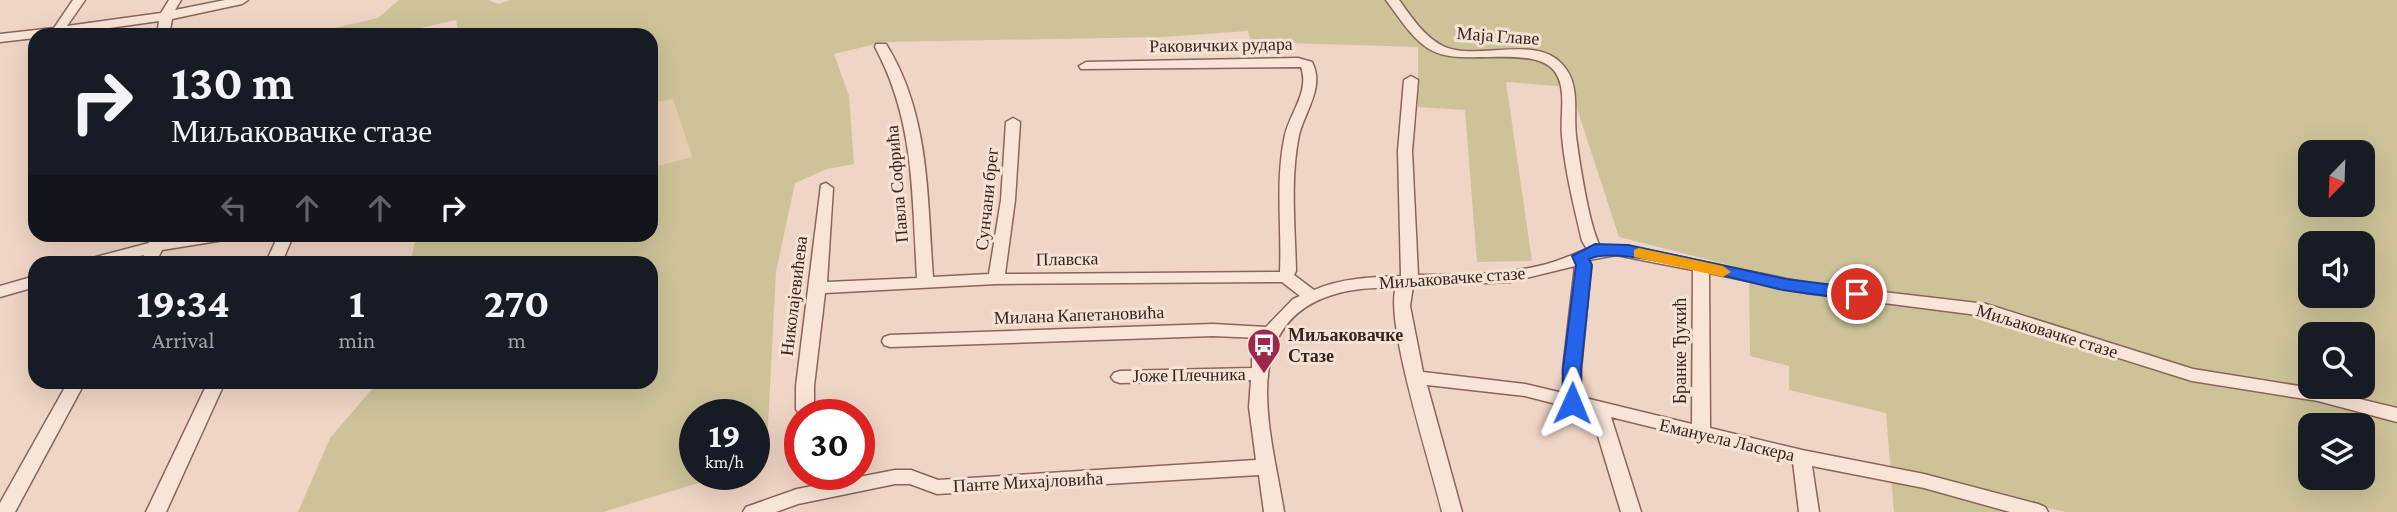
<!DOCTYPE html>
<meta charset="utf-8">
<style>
body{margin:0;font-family:"Crimson Pro",serif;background:#242831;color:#f1f3f6;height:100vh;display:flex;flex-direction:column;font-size:26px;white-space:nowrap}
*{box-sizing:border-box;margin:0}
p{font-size:23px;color:#9ea1a6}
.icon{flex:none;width:38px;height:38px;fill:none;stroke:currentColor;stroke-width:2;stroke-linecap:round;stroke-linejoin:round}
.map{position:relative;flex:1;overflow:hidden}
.sheet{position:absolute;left:28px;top:256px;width:630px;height:133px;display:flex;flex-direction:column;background:#171b24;border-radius:21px;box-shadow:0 7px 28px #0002}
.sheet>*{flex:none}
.top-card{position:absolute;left:28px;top:28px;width:630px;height:214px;border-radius:21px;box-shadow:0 7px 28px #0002;background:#171b24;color:#f1f3f6;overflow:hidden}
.needle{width:46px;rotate:203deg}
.buttons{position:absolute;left:2298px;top:140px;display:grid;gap:14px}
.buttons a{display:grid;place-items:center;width:77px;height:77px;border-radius:14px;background:#171b24;box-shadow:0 7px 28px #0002;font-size:35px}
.speed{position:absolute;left:679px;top:399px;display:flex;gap:14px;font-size:35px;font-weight:700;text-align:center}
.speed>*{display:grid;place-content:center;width:91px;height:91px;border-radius:50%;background:#171b24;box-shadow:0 7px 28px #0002;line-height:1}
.speed small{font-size:18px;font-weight:400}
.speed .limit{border:10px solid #d22;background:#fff;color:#111}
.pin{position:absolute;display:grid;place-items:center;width:60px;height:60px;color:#fff;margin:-30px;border:4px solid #fff;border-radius:50%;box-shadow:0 2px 7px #0007}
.me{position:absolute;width:77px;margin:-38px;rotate:1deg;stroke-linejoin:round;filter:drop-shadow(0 0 5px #0008)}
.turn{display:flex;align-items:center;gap:24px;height:147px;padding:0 28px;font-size:32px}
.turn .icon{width:91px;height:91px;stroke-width:2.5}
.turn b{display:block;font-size:49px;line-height:60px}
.lanes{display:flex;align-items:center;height:66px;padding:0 28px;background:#0003;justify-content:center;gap:35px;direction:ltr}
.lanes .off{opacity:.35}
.eta{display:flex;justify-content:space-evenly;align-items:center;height:119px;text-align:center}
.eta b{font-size:42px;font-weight:700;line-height:49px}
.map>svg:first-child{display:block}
.farmland{fill:#e5cdb2}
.green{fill:#cec398;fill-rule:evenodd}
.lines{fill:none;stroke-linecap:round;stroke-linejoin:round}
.minor-casing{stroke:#8a655a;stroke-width:3}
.minor{fill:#f9e5d8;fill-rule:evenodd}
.route{fill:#2563eb;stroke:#184099;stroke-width:2}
.slow{fill:#f59e0b}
.labels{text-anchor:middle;stroke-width:6;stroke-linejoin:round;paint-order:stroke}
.street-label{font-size:18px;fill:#3a231f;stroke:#f6e2d5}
.poi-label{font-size:18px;font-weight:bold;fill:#3a231f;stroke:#f6e2d5;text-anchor:start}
</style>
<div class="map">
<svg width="2397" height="512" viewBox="0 0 2397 512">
<rect width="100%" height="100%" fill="#efd5c5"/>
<!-- farmland -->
<polygon class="farmland" points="673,98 692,158 651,168 651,103"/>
<!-- green -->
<path class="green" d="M399,0H488L499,4L510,0H2397V512H2066L2048,508V512H1894L1886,413L1789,390V366L1750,356L1749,270L1619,237L1570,87L1506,82L1532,261L1477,262L1465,110L1418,107V47L1251,42L1248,31L1163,37L884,42L834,54L849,96L854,164L827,169L795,183L776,272L766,463L754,466V415H695V474H728L603,512H298L330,438L378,382H651V262H410L417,235L651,234V168L692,157L673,99L651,103V35H459L456,20L389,35H304L378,18ZM2310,152H2362V205H2310ZM2310,243H2362V296H2310ZM2310,334H2362V387H2310ZM2310,425H2362V478H2310Z"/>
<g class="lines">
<!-- minor casing -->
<g class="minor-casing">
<g id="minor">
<polygon points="73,0 85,0 67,26 161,13 169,0 181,0 175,10 225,0 248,0 242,4 172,19 169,35 157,35 159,21 60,35 35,35 35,38 0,42 0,34 54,28"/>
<path d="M1386,0H1399C1411,16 1424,37 1443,46C1475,62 1536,34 1562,64C1581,84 1573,111 1576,136C1579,160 1589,226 1600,246H1628L1806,283L1986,304L2193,369L2318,389L2397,408V422L2318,401L2192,381L1985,316L1806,293L1709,273L1710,428L1802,450L1924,474L2038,504L2045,507L2048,512H2010L1924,488L1812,466L1819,512H1799L1793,462L1611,417L1641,512H1621L1591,413L1525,396L1427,385L1462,512H1442C1432,468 1384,322 1396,287C1375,288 1352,288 1332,295C1234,326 1273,439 1284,512H1264L1259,475L937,494L910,484H895L798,504L776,512H743L746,507L797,489L895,470H911L938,480L1256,460L1249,407L1251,380L1120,383L1114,381L1111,377L1114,373L1120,371L1252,368V359L1261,338L1213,336L890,347L884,345L882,341L884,337L890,335L1213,324L1266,327L1293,299L1300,296L1282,282L996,284L825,293L814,386V409L808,415L799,414L796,409V386L821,185L826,183L833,188L827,282L917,278C912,196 915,121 875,47L876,44H886C930,114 927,198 933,277L989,274L1001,200L1006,122L1013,118L1020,122L1015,200L1005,274L1280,272C1282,226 1275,180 1285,135C1290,113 1310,91 1301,67L1081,69L1079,66L1086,62L1298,58L1312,62C1325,87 1305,111 1299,135C1290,179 1295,226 1296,271L1294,275L1314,290C1341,278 1372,277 1401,276L1398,151L1404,80L1411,76L1418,80L1412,151L1418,275C1461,275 1505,275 1547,264C1561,260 1574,254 1587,249L1582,241C1574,206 1565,171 1562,136C1560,118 1566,94 1558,77C1542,41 1465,68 1433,51C1413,41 1399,17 1386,0ZM1616,255L1693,270L1692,424L1581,397V369L1591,265L1589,260ZM1575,266L1563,369V393L1525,384L1423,372L1410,306L1413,286L1510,282Z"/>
<polygon points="148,234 164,234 164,240 196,234 237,234 230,239 162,250 156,262 140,262 144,255 115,262 90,262 92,258 149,243"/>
<polygon points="279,234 294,234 282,262 266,262"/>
<polygon points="35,276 35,287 0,297 0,286"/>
<polygon points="68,382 85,382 15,512 0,512 0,503"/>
<polygon points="208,382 225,382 166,512 146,512"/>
</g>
</g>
<!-- minor -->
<use href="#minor" class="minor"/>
</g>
<!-- route -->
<path class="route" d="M1595,244L1628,245L1786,279L1857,288L1865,294L1857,300C1833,296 1807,294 1783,290C1743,282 1620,244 1589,259L1592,265L1581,369V403L1572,409L1563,403V369L1576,265L1572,256Z"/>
<!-- slow -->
<polygon class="slow" points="1639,248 1723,266 1731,272 1723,277 1634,257 1634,250"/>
<!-- icons -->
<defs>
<g id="bus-pin" transform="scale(1.75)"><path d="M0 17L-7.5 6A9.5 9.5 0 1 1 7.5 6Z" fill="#9b294e" stroke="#f6e2d5"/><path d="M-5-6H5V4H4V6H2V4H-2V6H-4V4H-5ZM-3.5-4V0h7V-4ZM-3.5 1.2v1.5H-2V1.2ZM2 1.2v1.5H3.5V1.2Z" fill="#fff"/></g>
</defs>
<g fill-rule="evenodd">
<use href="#bus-pin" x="1264" y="345"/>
</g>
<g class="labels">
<!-- street labels -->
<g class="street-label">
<text transform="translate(1498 36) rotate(4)" y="6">Маја Главе</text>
<text transform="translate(1221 45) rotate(-1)" y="6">Раковичких рудара</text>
<text transform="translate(897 184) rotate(-95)" y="6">Павла Софрића</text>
<text transform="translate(987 199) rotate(-84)" y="6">Сунчани брег</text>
<text transform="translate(1067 259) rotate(-1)" y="6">Плавска</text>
<text transform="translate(1452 278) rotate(-4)" y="6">Миљаковачке стазе</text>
<text transform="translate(794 296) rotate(-83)" y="6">Николајевићева</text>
<text transform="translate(1079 315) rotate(-2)" y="6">Милана Капетановића</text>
<text transform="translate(2047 331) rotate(17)" y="6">Миљаковачке стазе</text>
<text transform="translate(1680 351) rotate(-90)" y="6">Бранке Ђукић</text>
<text transform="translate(1189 375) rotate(-1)" y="6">Јоже Плечника</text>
<text transform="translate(1727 440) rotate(13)" y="6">Емануела Ласкера</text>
<text transform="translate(1028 482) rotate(-3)" y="6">Панте Михајловића</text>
</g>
<!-- poi labels -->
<g class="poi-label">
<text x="1288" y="341">Миљаковачке<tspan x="1288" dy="21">Стазе</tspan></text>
</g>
</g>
</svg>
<div class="buttons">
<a><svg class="needle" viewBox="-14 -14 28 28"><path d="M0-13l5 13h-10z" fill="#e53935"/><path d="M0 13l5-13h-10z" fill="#9ea1a6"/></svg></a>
<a><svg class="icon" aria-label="sound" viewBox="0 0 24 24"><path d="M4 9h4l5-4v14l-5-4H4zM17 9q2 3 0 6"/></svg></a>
<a><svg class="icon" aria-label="search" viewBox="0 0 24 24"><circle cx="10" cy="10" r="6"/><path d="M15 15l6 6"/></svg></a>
<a><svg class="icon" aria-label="layers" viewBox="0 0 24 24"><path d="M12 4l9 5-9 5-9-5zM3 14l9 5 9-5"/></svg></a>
</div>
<div class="speed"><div>19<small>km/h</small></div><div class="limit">30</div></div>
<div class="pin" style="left:1857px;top:294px;background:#d93025"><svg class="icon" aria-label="arrive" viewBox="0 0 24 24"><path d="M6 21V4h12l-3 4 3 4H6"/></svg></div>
<svg class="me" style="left:1572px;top:403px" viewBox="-20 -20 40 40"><path d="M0-17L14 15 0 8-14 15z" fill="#2563eb" stroke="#fff" stroke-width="4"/></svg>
<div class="top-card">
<div class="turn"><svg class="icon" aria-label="right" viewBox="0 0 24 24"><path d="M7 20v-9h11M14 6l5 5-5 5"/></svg><div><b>130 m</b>Миљаковачке стазе</div></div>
<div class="lanes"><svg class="icon off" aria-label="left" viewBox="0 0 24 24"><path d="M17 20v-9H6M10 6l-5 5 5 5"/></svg><svg class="icon off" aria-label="ahead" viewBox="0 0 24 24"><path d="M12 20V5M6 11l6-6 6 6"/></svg><svg class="icon off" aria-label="ahead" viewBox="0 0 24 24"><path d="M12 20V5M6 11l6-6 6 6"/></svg><svg class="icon" aria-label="right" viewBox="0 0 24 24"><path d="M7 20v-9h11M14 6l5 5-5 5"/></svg></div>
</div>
<section class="sheet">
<div class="eta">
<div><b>19:34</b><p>Arrival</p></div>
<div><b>1</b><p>min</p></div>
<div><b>270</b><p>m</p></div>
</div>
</section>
</div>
